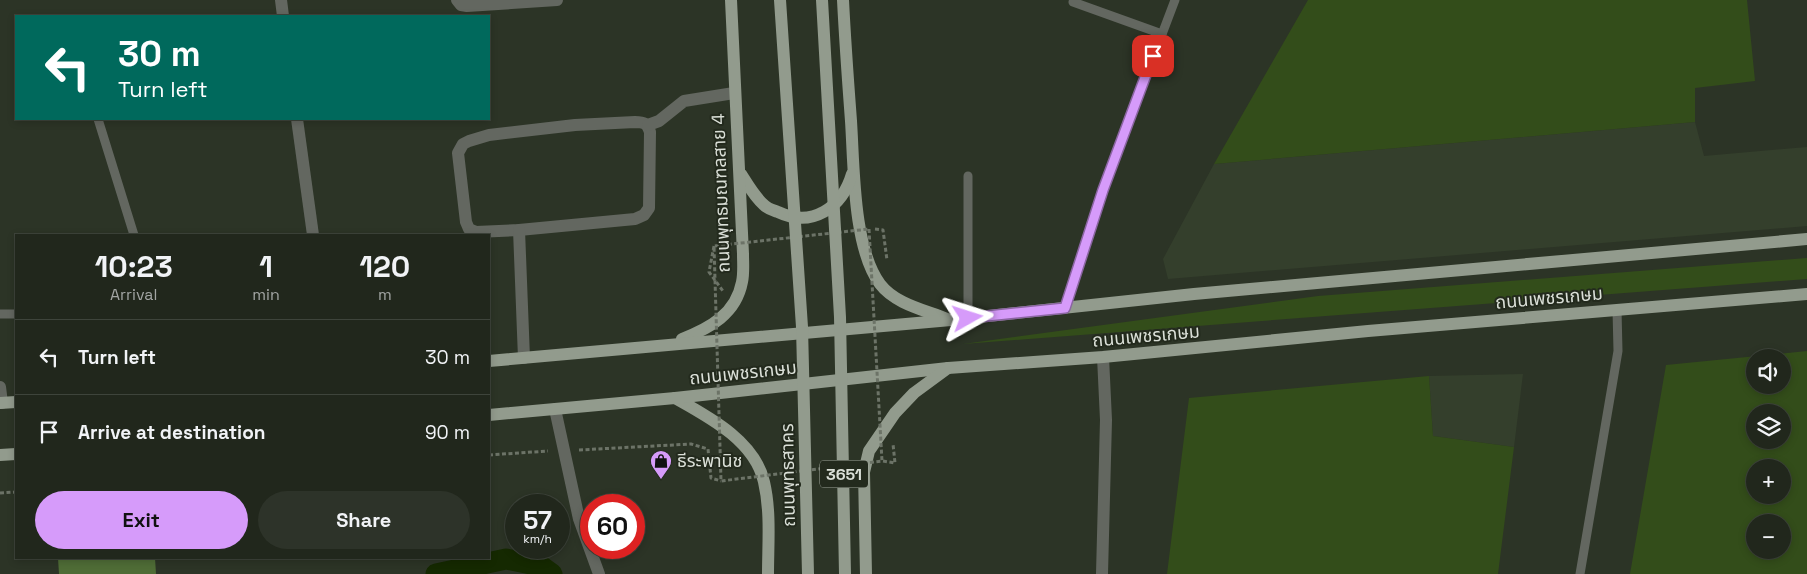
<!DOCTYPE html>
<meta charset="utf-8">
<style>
body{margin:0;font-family:"Space Grotesk","Noto Sans Thai",sans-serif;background:#2d3329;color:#f1f3f6;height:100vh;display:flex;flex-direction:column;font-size:19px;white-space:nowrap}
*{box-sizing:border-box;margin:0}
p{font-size:16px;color:#a2a5a3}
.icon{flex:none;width:28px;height:28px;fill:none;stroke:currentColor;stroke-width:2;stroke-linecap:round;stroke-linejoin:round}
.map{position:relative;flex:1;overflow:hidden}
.panel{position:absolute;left:15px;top:234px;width:475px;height:325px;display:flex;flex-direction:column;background:#21271c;border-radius:0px;box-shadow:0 2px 8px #0003,0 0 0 1px #3e443b}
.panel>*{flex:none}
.hud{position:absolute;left:15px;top:15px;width:475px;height:105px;border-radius:0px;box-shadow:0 2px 8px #0003,0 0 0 1px #3e443b;background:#00695c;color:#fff;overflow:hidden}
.tools{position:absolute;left:1746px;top:349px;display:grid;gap:10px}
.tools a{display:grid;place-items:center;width:45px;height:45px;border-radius:50%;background:#21271c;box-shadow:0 2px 8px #0003,0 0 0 1px #3e443b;font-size:25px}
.speed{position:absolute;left:505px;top:494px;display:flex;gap:10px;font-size:25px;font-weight:700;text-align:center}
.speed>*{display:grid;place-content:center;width:65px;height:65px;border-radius:50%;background:#21271c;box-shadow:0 2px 8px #0003,0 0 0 1px #3e443b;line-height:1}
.speed small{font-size:12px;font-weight:400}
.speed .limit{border:8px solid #d22;background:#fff;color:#111}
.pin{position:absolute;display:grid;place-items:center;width:42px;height:42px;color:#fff;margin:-21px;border-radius:10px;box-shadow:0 2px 8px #0006}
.me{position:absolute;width:55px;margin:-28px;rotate:84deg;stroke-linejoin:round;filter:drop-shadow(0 0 4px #0008)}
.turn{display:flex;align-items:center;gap:18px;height:105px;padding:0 20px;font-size:22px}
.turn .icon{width:65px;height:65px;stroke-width:2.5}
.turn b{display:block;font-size:35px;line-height:42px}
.eta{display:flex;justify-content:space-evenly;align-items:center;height:85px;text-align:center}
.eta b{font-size:30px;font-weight:700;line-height:35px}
.cta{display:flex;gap:10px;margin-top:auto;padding:10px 20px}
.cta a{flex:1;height:58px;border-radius:30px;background:#d69bfa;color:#111;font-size:20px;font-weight:700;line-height:58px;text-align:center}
.cta a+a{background:#2d3329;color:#f1f3f6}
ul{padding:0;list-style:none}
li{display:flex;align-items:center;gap:15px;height:75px;padding:0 20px;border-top:1px solid #3e443b}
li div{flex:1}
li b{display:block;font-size:19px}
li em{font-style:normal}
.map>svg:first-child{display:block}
.built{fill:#343f2c}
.green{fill:#334d1a;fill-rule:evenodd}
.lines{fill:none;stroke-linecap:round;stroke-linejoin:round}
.canal{stroke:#152901;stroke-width:21}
.building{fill:#4f6c36}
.path{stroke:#6c7367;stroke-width:3;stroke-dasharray:4 2.5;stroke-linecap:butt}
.service{stroke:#636760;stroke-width:9}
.minor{stroke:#636760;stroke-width:12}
.primary{stroke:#929b8d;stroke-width:12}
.path-bridge{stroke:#6c7367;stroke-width:3;stroke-dasharray:4 2.5;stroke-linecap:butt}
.primary-bridge{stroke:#929b8d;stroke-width:12}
.route-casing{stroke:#8b65a2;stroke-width:12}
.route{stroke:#d69bfa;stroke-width:9}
.labels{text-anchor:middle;stroke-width:4;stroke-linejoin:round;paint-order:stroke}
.shield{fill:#232a1d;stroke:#a3a99f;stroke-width:1}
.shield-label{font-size:16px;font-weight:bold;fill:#dadfd7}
.street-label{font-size:18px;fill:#dadfd7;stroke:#232a1d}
.poi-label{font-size:18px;fill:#dadfd7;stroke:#232a1d;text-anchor:start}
</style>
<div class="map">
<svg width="1807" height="574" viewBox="0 0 1807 574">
<rect width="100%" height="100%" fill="#2c3426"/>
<!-- built -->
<g class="built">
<polygon points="1695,122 1704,156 1807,147 1807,226 1168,279 1163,259 1214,164"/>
<polygon points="1523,374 1514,447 1433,436 1429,376"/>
</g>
<!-- green -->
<g class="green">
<polygon points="1308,0 1747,0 1755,81 1695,88 1695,122 1214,164"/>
<polygon points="1807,258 1807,279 963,344 1318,296"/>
<path d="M1807,351V574H1630L1666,365ZM1755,358H1782V385H1755ZM1755,412H1782V440H1755ZM1755,468H1782V495H1755ZM1755,522H1782V550H1755Z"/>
<polygon points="1429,376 1433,436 1514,447 1498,574 1167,574 1189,398"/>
</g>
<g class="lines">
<!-- canal -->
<polyline class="canal" points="436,574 506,559 541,566 552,574"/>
</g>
<!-- building -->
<polygon class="building" points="58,558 155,558 156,574 59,574"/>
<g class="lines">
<!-- path -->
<g class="path">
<polyline points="875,229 883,230 887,260"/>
<polyline points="714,246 709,272 723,291"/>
<polyline points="579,450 691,444 708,449 711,478 721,481"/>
<polyline points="489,455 548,451"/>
<polyline points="883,461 895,463 893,444"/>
<polyline points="0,493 16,492"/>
</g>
<!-- service -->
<g class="service">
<polyline points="1073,2 1162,34"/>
<polyline points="98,119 134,235"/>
<polyline points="968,176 968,318"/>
<polyline points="1065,307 1103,190 1175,0"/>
<polyline points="0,314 16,314"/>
<polyline points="1580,574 1618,351 1617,310"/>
</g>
<!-- minor -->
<g class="minor">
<polyline points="281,0 283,16"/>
<polyline points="457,0 461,5 467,6 557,0"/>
<polyline points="297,119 313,235"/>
<path d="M635,122C644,122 647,123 650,132L649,208L644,215L635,219L519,230L476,232L469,229L466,222L458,153L463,144L469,141L489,135L575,125Z"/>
<polyline points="648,125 659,121 684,101 734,93"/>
<polyline points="519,230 524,358"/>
<polyline points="0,387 2,403"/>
<polyline points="555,409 579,519 599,574"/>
<polyline points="1102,574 1106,420 1103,357"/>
</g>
<!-- primary -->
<g class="primary">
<path d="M843,0C845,40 848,81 851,121C854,166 853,248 880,284C895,304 925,310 947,319"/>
<path d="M741,174C748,185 754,196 764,205C768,209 773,210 778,212C812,228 842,208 852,174"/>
<path d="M682,339C710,328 736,314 742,282C744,273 743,263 743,254L731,0"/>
<polyline points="489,361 951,320 1194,294 1807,239"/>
<path d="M675,398C709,417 755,441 764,482C771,512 768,544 768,574"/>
<polyline points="0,403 16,402"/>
<polyline points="489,415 675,398 948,368 1103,357 1368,331 1807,294"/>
<polyline points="0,455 16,454"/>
<polyline points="866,574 864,472 869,451 895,413 914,393 948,368"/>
</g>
<!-- path-bridge -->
<polygon class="path-bridge" points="869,229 882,461 721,481 714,246"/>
<!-- primary-bridge -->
<g class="primary-bridge">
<polyline points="780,0 802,327 808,574"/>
<polyline points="822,0 840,317 845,574"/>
</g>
</g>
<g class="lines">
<!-- route casing -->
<g class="route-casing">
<polyline id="route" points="968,318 1065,308 1103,190 1153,56"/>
</g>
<!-- route -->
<use href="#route" class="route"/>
</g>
<!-- icons -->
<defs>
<g id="shop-pin" transform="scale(1.125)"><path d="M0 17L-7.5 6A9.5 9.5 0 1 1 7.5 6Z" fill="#d69bfa" stroke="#232a1d"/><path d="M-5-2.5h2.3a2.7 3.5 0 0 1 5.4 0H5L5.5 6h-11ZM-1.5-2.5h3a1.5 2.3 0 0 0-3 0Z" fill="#111"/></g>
</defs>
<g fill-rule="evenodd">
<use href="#shop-pin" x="661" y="461"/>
</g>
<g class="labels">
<!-- shield labels -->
<rect class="shield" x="820" y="460.5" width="48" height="27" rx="4"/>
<g class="shield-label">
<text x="844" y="480">3651</text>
</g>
<!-- street labels -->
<g class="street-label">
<text transform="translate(721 193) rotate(-92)" y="6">ถนนพุทธมณฑลสาย 4</text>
<text transform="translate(1549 298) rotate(-5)" y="6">ถนนเพชรเกษม</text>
<text transform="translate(1146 336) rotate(-5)" y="6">ถนนเพชรเกษม</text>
<text transform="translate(743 373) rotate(-6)" y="6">ถนนเพชรเกษม</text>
<text transform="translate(788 475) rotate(-91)" y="6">ถนนพุทธสาคร</text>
</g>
<!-- poi labels -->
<g class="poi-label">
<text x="677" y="467">ธีระพานิช</text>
</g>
</g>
</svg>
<div class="tools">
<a><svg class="icon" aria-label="sound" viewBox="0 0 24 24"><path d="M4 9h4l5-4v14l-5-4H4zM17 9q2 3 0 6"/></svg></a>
<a><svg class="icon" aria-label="layers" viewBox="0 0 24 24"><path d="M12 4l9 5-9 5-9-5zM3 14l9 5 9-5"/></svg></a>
<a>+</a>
<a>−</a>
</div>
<div class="speed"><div>57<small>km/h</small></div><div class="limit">60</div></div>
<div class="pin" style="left:1153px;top:56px;background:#d93025"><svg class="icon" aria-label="arrive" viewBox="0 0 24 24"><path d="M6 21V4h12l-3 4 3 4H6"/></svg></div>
<svg class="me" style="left:968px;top:318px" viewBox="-20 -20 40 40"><path d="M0-17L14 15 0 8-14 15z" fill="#d69bfa" stroke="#fff" stroke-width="4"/></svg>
<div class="hud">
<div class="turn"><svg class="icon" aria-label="left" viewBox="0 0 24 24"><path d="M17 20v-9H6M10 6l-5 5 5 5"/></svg><div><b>30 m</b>Turn left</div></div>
</div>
<section class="panel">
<div class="eta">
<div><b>10:23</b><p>Arrival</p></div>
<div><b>1</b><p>min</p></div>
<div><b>120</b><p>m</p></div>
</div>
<ul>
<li><svg class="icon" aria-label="left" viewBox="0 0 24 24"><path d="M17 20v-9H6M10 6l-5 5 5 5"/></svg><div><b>Turn left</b></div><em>30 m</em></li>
<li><svg class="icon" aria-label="arrive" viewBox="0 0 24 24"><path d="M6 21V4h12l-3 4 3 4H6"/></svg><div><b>Arrive at destination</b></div><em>90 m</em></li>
</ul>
<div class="cta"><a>Exit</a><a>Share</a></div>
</section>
</div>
